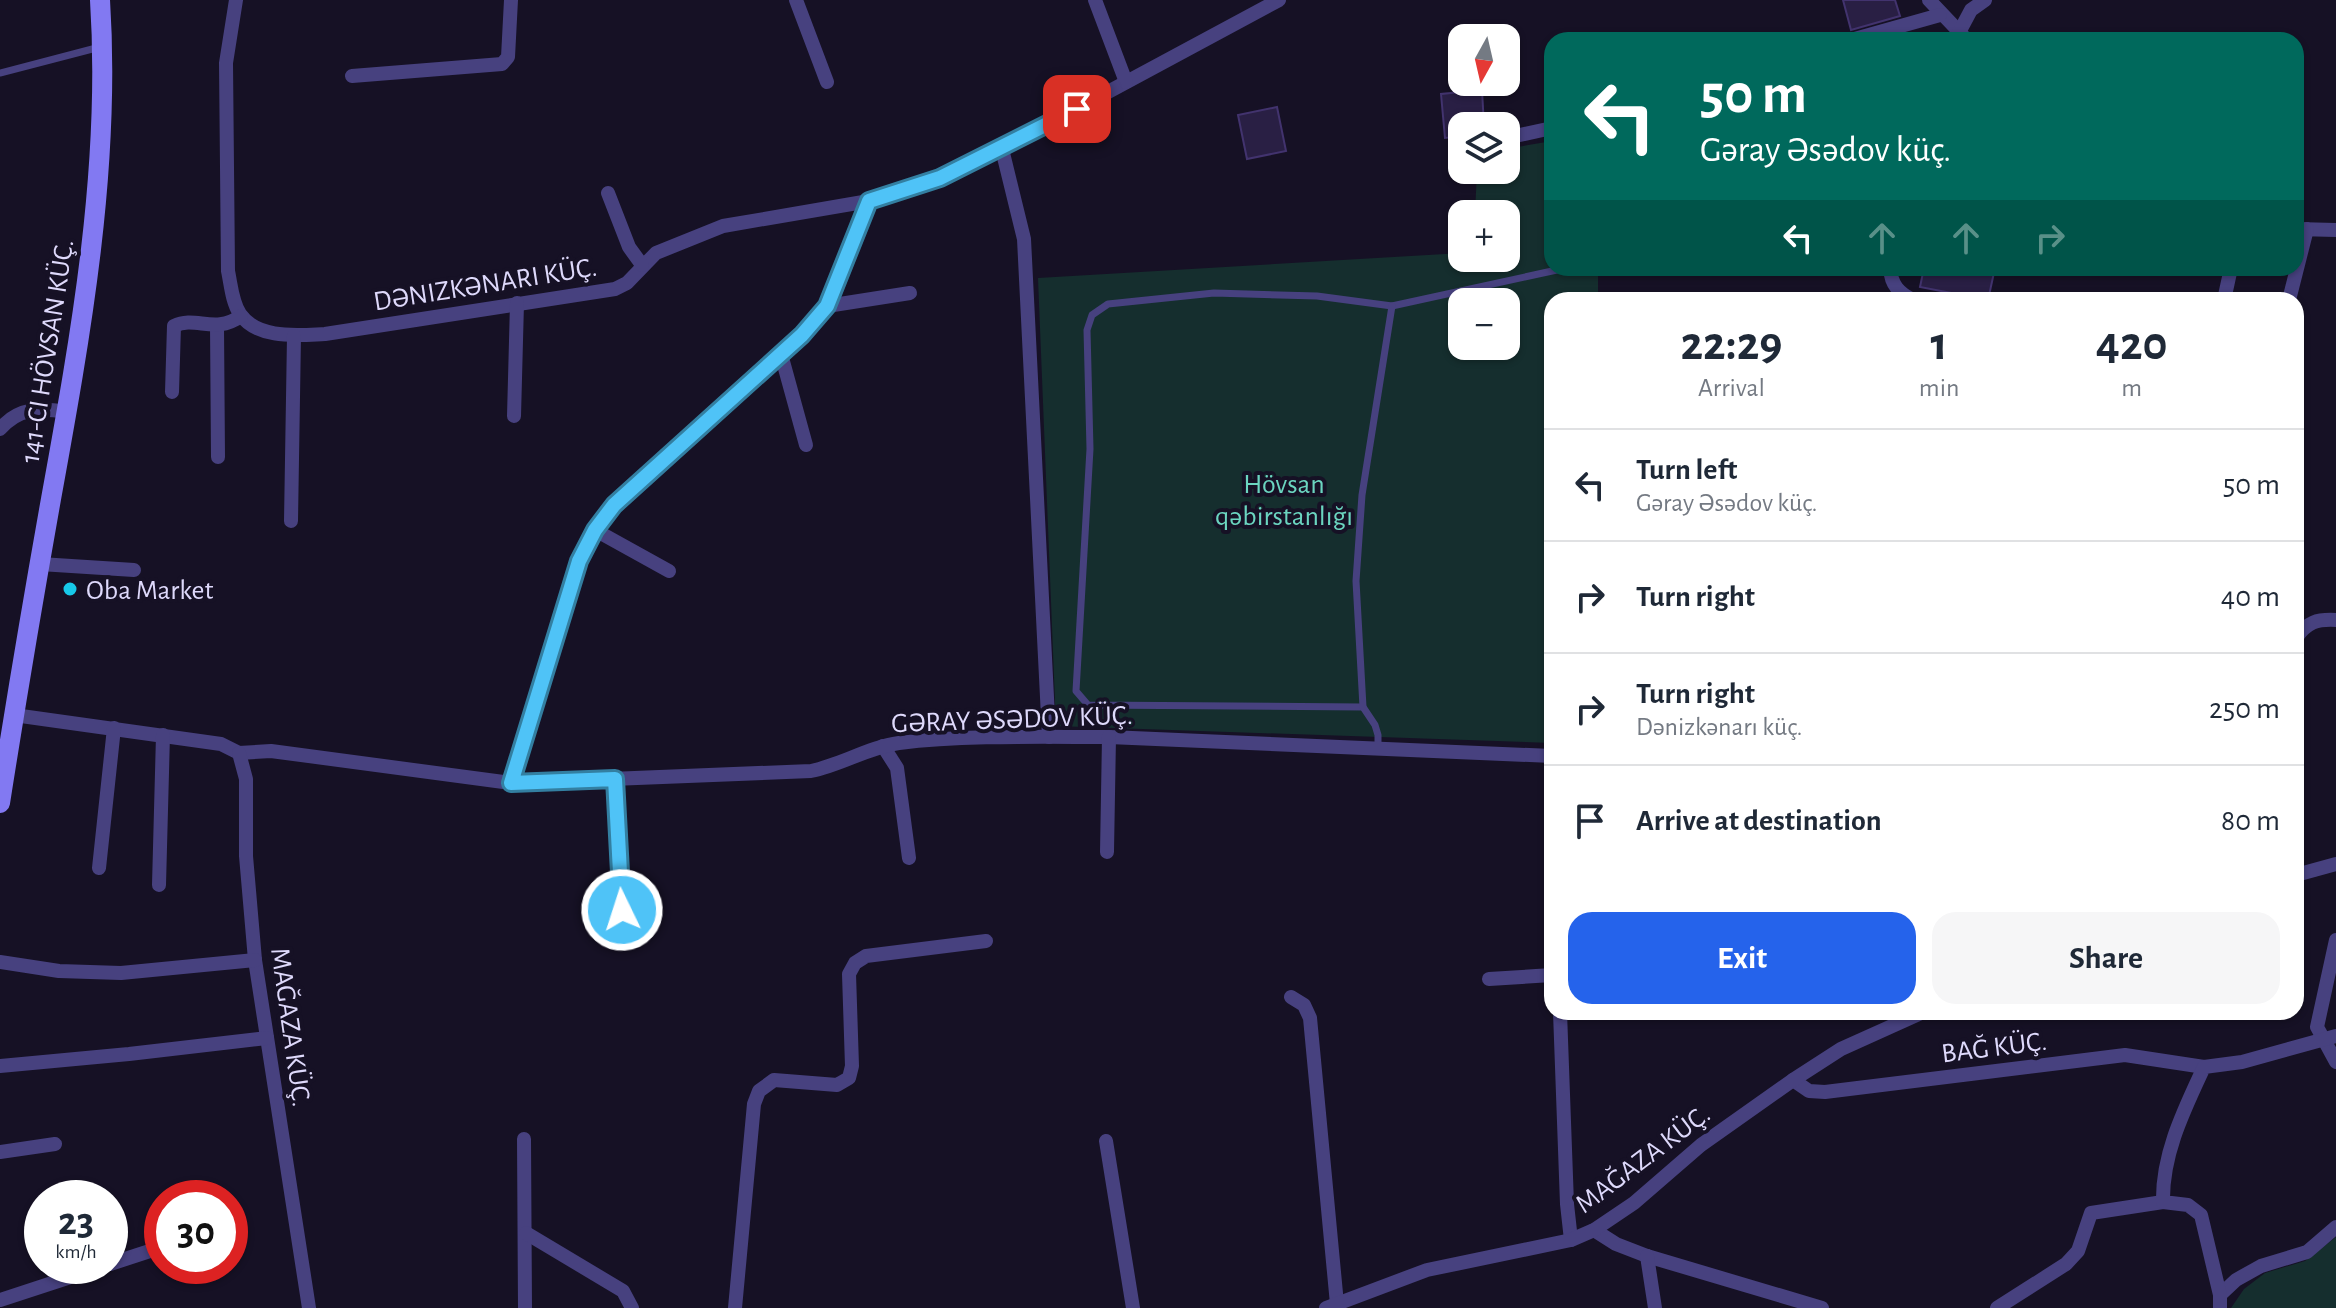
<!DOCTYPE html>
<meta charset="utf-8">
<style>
body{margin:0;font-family:"Alegreya Sans",sans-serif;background:#f6f6f7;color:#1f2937;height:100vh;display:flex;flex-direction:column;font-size:30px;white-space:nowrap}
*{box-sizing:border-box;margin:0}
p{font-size:26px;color:#747a83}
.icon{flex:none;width:44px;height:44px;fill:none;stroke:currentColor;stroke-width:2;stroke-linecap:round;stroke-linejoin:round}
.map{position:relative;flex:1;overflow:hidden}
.details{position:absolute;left:1544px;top:292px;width:760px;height:728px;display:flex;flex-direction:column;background:#fff;border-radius:24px;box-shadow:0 2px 6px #0004}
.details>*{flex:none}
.hud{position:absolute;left:1544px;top:32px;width:760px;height:244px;border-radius:24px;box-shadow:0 2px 6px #0004;background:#00695c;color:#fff;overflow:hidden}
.needle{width:52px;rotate:188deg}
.fabs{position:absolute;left:1448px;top:24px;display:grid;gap:16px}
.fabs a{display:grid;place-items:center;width:72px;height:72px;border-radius:16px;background:#fff;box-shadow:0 2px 6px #0004;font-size:40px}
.speed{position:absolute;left:24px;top:1180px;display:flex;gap:16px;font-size:40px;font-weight:700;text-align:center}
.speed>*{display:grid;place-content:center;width:104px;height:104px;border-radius:50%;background:#fff;box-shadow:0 2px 6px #0004;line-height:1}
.speed small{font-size:20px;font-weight:400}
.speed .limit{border:12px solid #d22;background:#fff;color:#111}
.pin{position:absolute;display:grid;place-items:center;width:68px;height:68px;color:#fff;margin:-34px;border-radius:16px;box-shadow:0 4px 12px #0006}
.me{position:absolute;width:88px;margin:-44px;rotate:356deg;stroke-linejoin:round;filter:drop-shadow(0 0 6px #0008)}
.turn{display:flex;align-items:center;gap:28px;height:168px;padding:0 24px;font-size:36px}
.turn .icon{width:104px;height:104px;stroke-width:2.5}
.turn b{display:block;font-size:56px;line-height:68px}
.lanes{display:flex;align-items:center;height:76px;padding:0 24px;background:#0003;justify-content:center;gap:40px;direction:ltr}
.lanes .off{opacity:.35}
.eta{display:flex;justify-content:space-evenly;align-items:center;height:136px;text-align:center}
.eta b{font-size:48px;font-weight:600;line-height:56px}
.cta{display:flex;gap:16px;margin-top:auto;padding:16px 24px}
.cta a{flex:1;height:92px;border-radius:24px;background:#2563eb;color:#fff;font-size:32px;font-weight:600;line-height:92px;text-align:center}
.cta a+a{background:#f6f6f7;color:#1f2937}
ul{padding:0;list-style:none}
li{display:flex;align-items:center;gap:24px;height:112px;padding:0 24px;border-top:2px solid #e0e1e3}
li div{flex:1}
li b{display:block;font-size:30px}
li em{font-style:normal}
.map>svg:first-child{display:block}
.green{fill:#152e2e;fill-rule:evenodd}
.building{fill:#291f44;stroke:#42336e;stroke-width:2}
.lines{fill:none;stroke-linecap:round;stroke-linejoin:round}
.lane{stroke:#47417f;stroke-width:7}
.street{stroke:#47417f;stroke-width:14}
.secondary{stroke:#8279f2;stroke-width:20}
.route-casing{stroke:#337fa1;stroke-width:20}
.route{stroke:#4fc3f7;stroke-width:14}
.poi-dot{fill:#17c9e9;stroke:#161125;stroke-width:3}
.labels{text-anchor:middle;stroke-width:8;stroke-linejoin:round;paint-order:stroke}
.street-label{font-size:28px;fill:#ded9fb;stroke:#161125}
.park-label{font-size:28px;fill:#6bd5c0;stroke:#161125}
.poi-label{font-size:28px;fill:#ded9fb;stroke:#161125;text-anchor:start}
</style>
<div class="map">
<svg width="2336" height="1308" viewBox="0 0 2336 1308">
<rect width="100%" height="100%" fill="#161125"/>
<!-- green -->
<g class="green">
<path d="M1552,141V268H1598V300H1552V743L1056,726L1038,278L1462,253V258H1506V214H1475L1477,170H1506V149ZM1462,302H1506V346H1462Z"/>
<polygon points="2336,1237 2336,1308 2231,1308 2244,1289 2265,1273 2305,1261"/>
</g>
<!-- building -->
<g class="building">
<polygon points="1843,0 1895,0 1900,16 1851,30"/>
<polygon points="1482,90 1484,126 1462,126 1462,136 1445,138 1441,94"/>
<polygon points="1277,107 1286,151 1247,159 1238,115"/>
<polygon points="1924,268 1995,268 1988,300 1920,287"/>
</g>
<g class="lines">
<!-- lane -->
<g class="lane">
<polyline points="0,73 100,47"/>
<polyline points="1363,707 1088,705 1076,691 1090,449 1087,330 1092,315 1108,304 1214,293 1317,296 1392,306 1566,268"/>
<polyline points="1378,749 1378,735 1375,725 1363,707 1356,581 1362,495 1392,306"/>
</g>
<!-- street -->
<g class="street">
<path d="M236,0L226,63L228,271C231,285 232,302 240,314C258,340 298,335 325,334L615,289L627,283L656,253L723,226L869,201L940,178L1002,149L1279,0"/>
<polyline points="796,0 827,82"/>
<polyline points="1095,0 1126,82"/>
<polyline points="1929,0 1967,40"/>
<polyline points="1851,40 1940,15"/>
<polyline points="1955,40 1971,10 1985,0"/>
<polyline points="352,76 502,64 508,57 511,0"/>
<polyline points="1506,138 1552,128"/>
<polyline points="1002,149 1024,239 1049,737"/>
<polyline points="608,193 629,247 642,265"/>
<polyline points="2296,229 2336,230"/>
<path d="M1890,268C1891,285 1899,293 1913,300"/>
<polyline points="2224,300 2231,268"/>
<polyline points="2289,300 2307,229"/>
<polyline points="827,306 910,293"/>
<polyline points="217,326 218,457"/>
<polyline points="781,354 806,445"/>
<path d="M172,392L174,326C196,315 214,335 241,316"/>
<polyline points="514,416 517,303"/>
<path d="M0,429C19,407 40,408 67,412"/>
<polyline points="291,521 294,336"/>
<polyline points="595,530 669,571"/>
<polyline points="40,564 134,570"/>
<path d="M2296,638C2307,622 2317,619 2336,620"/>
<polyline points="14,715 221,744 239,753"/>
<polyline points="883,746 897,768 909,858"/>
<path d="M239,753L271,751L511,783L811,771C841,765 869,747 899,743C965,735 1042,737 1109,737L1552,756"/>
<polyline points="239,753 246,779 246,856 255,960 309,1308"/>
<polyline points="615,779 622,910"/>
<polyline points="511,783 579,561 595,530 614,505 802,335 827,306 869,201"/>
<polyline points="1107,852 1109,737"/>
<polyline points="99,868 114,728"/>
<polyline points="2296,875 2336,864"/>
<polyline points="159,885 163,735"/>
<polyline points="2336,940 2317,1027 2336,1062"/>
<polyline points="0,962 59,971 121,973 255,960"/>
<polyline points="1489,979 1552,975"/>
<polyline points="1291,997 1304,1005 1310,1018 1337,1304"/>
<polyline points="1560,1012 1567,1204 1571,1240"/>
<polyline points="0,1066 129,1054 267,1038"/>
<polyline points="1793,1080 1809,1091 1825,1092 2125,1055 2204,1067"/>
<polyline points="524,1139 525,1308"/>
<polyline points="1106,1141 1133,1308"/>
<polyline points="0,1152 55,1144"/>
<polyline points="1594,1230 1616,1244 1647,1256 1822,1308"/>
<polyline points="526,1233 623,1291 632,1308"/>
<polyline points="1647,1256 1655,1308"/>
<polyline points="110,1264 162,1247"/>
<polyline points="2220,1295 2236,1280 2261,1266 2307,1252 2336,1227"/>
<polyline points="0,1300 104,1266"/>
<polyline points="735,1308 754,1104 759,1091 774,1080 837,1085 849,1078 852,1066 849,974 855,963 866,956 986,941"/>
<polyline points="1326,1308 1427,1270 1571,1240 1594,1230 1634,1203 1701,1145 1793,1080 1841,1049 1923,1012"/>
<polyline points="1997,1308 2066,1264 2078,1251 2091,1213 2163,1202"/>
<path d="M2220,1308V1295L2201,1215L2188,1205L2163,1202C2162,1154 2184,1110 2204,1067L2242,1062L2336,1036"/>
</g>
<!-- secondary -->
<path class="secondary" d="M0,803C16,701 33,600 51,499C81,334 111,167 100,0"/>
</g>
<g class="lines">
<!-- route casing -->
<g class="route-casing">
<polyline id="route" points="622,910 615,779 511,783 579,561 595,530 614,505 802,335 827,306 869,201 940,178 1077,109"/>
</g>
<!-- route -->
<use href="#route" class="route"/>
</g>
<!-- markers -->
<circle class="poi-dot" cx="70" cy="589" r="8"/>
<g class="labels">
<!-- street labels -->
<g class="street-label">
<text transform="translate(485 283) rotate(-9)" y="10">DƏNIZKƏNARI KÜÇ.</text>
<text transform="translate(46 351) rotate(-81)" y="10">141-CI HÖVSAN KÜÇ.</text>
<text transform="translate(1012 718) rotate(-2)" y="10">GƏRAY ƏSƏDOV KÜÇ.</text>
<text transform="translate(292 1027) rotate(82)" y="10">MAĞAZA KÜÇ.</text>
<text transform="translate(1994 1046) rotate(-7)" y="10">BAĞ KÜÇ.</text>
<text transform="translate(1642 1158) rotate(-37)" y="10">MAĞAZA KÜÇ.</text>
</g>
<!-- park labels -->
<g class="park-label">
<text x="1284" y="493">Hövsan<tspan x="1284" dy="32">qəbirstanlığı</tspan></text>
</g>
<!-- poi labels -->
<g class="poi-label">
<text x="86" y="599">Oba Market</text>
</g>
</g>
</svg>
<div class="fabs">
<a><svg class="needle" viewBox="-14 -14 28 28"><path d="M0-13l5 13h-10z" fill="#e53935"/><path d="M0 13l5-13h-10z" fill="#747a83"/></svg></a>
<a><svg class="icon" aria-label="layers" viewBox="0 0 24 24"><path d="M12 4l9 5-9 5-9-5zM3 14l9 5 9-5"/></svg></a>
<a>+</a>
<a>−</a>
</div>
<div class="speed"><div>23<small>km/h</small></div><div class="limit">30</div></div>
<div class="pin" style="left:1077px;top:109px;background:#d93025"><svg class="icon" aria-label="arrive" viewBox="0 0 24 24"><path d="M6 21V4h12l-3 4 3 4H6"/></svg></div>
<svg class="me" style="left:622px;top:910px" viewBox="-20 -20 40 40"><circle r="17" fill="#4fc3f7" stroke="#fff" stroke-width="3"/><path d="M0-11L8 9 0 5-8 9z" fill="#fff"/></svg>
<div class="hud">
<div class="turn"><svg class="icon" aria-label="left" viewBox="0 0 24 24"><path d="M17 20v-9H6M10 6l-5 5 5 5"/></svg><div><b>50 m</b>Gəray Əsədov küç.</div></div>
<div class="lanes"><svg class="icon" aria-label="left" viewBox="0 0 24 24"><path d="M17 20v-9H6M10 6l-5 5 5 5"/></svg><svg class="icon off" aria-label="ahead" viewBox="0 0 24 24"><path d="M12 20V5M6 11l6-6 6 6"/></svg><svg class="icon off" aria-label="ahead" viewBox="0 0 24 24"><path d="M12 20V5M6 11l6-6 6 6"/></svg><svg class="icon off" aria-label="right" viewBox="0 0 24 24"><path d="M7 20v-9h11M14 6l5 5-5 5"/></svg></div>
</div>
<section class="details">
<div class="eta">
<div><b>22:29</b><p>Arrival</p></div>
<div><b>1</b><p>min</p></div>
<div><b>420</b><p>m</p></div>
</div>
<ul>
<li><svg class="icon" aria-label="left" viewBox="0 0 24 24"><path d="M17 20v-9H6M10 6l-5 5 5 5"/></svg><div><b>Turn left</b><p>Gəray Əsədov küç.</p></div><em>50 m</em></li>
<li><svg class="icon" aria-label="right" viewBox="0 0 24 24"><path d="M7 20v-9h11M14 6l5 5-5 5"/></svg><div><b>Turn right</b></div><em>40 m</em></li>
<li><svg class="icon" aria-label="right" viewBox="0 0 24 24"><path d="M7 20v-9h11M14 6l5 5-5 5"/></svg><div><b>Turn right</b><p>Dənizkənarı küç.</p></div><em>250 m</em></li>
<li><svg class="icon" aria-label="arrive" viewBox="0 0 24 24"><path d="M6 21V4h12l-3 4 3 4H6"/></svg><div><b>Arrive at destination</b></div><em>80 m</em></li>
</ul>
<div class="cta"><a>Exit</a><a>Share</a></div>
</section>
</div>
